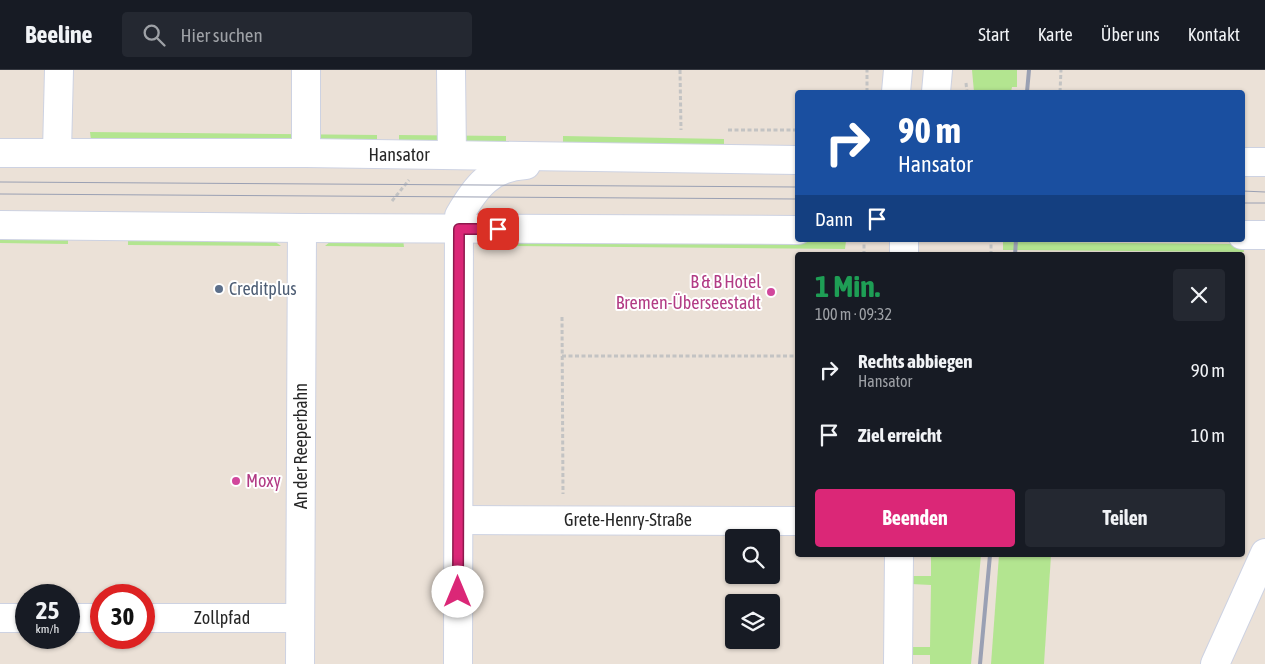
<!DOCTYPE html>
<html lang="de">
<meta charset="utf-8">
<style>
body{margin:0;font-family:"Asap Condensed",sans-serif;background:#242831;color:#f1f3f6;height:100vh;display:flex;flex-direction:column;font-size:19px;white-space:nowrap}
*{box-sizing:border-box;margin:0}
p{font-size:16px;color:#9ea1a6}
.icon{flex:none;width:28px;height:28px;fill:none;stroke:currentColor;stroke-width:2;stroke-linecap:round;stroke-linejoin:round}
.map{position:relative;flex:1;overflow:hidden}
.drawer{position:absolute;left:795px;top:182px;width:450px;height:305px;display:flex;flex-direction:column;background:#171b24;border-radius:5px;box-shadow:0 1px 4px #0004}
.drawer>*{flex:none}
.hud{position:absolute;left:795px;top:20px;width:450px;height:152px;border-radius:5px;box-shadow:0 1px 4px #0004;background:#1a4fa0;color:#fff;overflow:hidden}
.controls{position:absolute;left:725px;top:459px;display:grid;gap:10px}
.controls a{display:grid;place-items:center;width:55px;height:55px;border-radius:5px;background:#171b24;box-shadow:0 1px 4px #0004;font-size:25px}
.speed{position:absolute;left:15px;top:514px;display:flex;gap:10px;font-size:25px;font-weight:700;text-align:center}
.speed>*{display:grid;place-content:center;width:65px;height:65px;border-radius:50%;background:#171b24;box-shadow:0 1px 4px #0004;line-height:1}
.speed small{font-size:12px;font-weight:400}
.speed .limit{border:8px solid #d22;background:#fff;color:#111}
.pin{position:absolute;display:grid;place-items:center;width:42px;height:42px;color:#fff;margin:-21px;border-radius:10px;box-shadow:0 2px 8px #0006}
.me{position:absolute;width:55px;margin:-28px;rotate:0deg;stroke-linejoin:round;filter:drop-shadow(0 0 4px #0008)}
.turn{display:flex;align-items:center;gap:18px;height:105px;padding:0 20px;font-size:22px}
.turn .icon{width:65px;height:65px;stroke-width:2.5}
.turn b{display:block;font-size:35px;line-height:42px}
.then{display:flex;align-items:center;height:48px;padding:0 20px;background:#0003;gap:10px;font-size:19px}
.round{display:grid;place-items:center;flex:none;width:52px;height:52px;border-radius:5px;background:#242831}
.overview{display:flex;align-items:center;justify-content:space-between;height:85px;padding:0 20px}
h1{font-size:30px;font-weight:700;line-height:38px;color:#1e9e55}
.cta{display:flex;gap:10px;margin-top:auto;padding:10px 20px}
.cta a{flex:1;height:58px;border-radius:5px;background:#db2777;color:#fff;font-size:20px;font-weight:700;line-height:58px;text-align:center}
.cta a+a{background:#242831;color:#f1f3f6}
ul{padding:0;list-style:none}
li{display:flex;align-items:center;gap:15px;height:65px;padding:0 20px}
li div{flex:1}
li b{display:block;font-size:19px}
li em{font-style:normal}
header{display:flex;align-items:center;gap:30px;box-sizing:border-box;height:70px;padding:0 25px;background:#171b24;border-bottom:1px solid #363941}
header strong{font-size:24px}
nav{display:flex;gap:28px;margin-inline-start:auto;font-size:18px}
.search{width:350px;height:45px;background:#242831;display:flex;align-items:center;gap:12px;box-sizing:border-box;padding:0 18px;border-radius:5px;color:#9ea1a6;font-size:19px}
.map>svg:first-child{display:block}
.green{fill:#b3e590}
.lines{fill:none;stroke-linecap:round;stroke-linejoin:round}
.minor-casing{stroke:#cdd2e2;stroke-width:30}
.path{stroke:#c3c3c3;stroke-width:3;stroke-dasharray:4 2.5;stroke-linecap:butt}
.minor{stroke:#fff;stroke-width:28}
.tram{stroke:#9aa0b3;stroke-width:1}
.rail{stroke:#9aa0b3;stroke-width:4}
.route-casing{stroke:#8e194d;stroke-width:12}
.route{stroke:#db2777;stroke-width:9}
.service-dot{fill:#5c6f8a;stroke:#fff;stroke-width:2}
.hotel-dot{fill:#d1479c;stroke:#fff;stroke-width:2}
.labels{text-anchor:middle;stroke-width:4;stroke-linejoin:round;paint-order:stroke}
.street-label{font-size:18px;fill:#272727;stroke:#fff}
.hotel-label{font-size:18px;fill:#b23c85;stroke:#fff;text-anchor:end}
.service-label{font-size:18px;fill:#4e5e75;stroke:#fff;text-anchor:start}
</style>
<header>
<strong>Beeline</strong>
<div class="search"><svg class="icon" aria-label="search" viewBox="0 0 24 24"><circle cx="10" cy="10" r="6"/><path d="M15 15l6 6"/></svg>Hier suchen</div>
<nav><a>Start</a><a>Karte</a><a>Über uns</a><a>Kontakt</a></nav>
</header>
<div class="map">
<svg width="1265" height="594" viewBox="0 0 1265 594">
<rect width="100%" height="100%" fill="#ebe1d7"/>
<!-- green -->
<g class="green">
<polygon points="972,0 1017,0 1017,17 1012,17 1011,22 974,22"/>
<polygon points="90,62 377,65 377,73 91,70"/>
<polygon points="399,65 506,66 506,74 399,72"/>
<polygon points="563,66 724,69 724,75 563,74"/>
<polygon points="0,165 68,166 68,174 0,173"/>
<polygon points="128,167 274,171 281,176 128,175"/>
<polygon points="403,169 404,177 325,176 331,171"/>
<polygon points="513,169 846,171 845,179 512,176"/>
<polygon points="1003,172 1235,174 1243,174 1244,182 1003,180"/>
<polygon points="931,485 981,485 971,594 930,594 930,585 909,585 910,577 930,577 931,515 911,514 911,506 931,506"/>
<polygon points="999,485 1051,485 1044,594 991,594"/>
</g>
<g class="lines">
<!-- minor casing -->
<g class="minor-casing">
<g id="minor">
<polyline points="306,0 306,83"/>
<polyline points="451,0 452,85"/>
<polyline points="896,22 898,0"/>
<polyline points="936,22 938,0"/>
<polyline points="57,82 59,0"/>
<polyline points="0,83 306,83 798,90"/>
<polyline points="1242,92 1265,92"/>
<polyline points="0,155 302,158 798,160"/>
<polyline points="1242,165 1265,165"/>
<polyline points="904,185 904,170"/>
<polyline points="459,450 798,451"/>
<polyline points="0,548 26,548"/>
<polyline points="69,548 101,548"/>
<polyline points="144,548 300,548"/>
<polyline points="300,594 302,158"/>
<path d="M458,594L459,146C476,116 491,97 526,95"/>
<polyline points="898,594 899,485"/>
<polyline points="1215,594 1265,483"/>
</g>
</g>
<!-- path -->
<g class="path">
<polyline points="680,0 681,60"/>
<polyline points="966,13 967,22"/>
<polyline points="867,22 867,0"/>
<polyline points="1060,22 1061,0"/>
<polyline points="728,60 798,60"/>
<polyline points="392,131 409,110"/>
<polyline points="864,185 864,170"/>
<polyline points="991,185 991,170"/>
<polyline points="562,247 563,424"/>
<polyline points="562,286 798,286"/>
</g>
<!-- minor -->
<use href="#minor" class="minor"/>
<!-- tram -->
<g class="tram">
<polyline points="0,112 798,117"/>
<polyline points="1242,121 1265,122"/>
<polyline points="0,124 798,129"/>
<polyline points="1242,133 1265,133"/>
</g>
<!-- rail -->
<g class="rail">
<polyline points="1027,22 1029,0"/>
<polyline points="1015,185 1016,170"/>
<polyline points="980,594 990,485"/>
</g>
</g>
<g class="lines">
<!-- route casing -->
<g class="route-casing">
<polyline id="route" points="458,522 459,159 498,159"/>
</g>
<!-- route -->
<use href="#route" class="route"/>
</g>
<!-- markers -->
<circle class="service-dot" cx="219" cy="219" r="5"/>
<g class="hotel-dot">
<circle cx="771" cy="222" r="5"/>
<circle cx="236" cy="411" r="5"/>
</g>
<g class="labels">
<!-- street labels -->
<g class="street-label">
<text x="399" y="91">Hansator</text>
<text transform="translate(301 376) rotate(-90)" y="6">An der Reeperbahn</text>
<text x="628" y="456">Grete-Henry-Straße</text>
<text x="222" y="554">Zollpfad</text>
</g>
<!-- hotel labels -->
<g class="hotel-label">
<text x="761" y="218">B &amp; B Hotel<tspan x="761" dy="21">Bremen-Überseestadt</tspan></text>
<text x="246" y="417" text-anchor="start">Moxy</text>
</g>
<!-- service labels -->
<g class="service-label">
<text x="229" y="225">Creditplus</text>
</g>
</g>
</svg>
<div class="controls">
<a><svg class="icon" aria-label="search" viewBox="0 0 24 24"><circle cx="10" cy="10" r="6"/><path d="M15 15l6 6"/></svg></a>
<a><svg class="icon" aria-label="layers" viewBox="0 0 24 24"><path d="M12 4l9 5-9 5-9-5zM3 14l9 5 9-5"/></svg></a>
</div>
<div class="speed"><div>25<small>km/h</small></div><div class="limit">30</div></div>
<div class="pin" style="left:498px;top:159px;background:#d93025"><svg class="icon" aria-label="arrive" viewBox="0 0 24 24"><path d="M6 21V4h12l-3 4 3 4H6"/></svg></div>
<svg class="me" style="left:458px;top:522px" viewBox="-20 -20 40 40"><circle r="19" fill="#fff"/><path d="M0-13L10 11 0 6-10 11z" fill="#db2777"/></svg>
<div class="hud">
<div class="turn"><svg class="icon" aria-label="right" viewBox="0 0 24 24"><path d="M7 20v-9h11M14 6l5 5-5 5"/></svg><div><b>90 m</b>Hansator</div></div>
<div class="then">Dann<svg class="icon" aria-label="arrive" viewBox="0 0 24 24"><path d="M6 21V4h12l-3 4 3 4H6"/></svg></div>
</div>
<section class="drawer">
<div class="overview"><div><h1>1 Min.</h1><p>100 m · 09:32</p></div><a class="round"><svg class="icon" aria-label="close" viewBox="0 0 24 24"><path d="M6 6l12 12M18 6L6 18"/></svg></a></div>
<ul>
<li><svg class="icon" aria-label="right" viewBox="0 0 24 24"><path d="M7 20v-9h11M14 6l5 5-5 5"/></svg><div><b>Rechts abbiegen</b><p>Hansator</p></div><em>90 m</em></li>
<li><svg class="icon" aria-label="arrive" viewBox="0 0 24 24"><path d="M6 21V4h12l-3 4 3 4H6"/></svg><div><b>Ziel erreicht</b></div><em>10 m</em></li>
</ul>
<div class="cta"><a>Beenden</a><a>Teilen</a></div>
</section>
</div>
